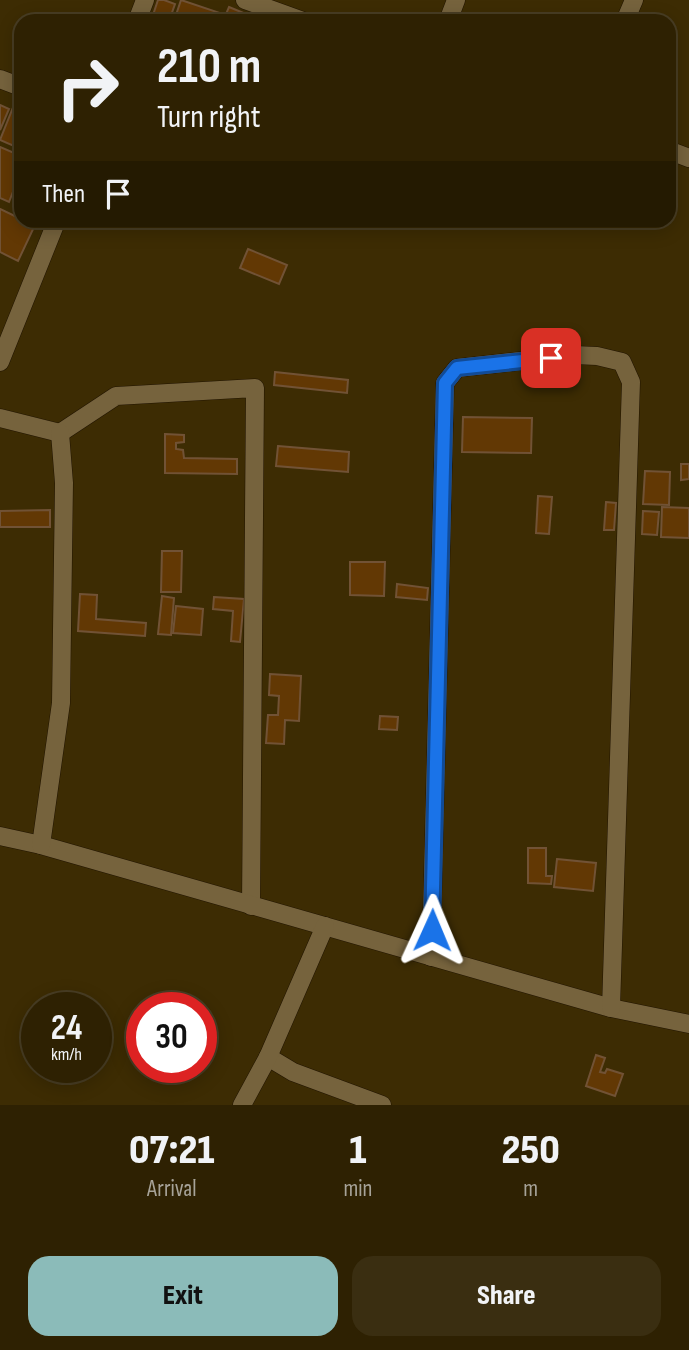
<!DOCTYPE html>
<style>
body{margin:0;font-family:"Sofia Sans Condensed",sans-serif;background:#3a2e11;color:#f1f3f6;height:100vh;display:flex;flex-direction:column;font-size:26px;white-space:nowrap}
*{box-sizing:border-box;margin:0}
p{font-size:23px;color:#a7a399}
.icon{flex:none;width:38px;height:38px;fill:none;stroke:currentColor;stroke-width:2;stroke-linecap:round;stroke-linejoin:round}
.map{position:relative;height:1105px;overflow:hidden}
.panel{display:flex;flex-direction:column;background:#2e2102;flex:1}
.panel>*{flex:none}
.top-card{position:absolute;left:14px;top:14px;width:662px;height:214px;border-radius:21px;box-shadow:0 4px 18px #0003,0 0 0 2px #493e24;background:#2e2102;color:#f1f3f6;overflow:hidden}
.speed{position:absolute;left:21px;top:992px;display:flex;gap:14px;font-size:35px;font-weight:700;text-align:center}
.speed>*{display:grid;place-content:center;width:91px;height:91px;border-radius:50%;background:#2e2102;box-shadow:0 4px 18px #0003,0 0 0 2px #493e24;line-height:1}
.speed small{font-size:18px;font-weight:400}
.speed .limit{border:10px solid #d22;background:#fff;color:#111}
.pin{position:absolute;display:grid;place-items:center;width:60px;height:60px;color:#fff;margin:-30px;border-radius:14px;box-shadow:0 4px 10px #0006}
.me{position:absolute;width:77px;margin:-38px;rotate:1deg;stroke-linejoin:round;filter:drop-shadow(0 0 5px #0008)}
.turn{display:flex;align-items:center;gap:24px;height:147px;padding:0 28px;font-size:32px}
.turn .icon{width:91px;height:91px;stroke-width:2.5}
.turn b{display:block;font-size:49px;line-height:60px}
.then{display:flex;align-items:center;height:66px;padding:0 28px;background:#0003;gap:14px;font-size:26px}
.eta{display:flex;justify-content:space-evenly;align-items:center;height:119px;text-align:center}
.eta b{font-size:42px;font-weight:800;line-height:49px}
.button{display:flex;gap:14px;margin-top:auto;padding:14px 28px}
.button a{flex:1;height:80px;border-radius:21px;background:#8bbbb9;color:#111;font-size:28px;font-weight:800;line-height:80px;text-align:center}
.button a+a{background:#3a2e11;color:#f1f3f6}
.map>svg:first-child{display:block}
.building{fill:#623804;stroke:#715235;stroke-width:2}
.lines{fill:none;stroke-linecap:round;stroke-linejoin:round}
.minor-casing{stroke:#211400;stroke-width:19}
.minor{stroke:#76633d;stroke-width:18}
.route-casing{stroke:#114b97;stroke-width:18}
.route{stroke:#1a73e8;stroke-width:12}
</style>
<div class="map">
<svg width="689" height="1105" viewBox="0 0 689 1105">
<rect width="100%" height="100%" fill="#3d2c03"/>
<!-- building -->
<g class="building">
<polygon points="158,0 164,0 175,4 169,21 151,21"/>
<polygon points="181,0 220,13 217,21 174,21"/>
<polygon points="229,7 263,21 223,21"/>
<polygon points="16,100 21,102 21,149 0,140"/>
<polygon points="0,105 9,109 0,130"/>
<polygon points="0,147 21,156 21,171 9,202 0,198"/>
<polygon points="0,209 21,219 21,220 25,220 35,225 18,261 0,252"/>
<polygon points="248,249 287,265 279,284 240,268"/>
<polygon points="275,372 348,380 347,393 274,385"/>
<polygon points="463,417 532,418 531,453 462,452"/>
<polygon points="165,434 184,435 184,442 176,443 176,449 183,450 184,458 237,459 237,474 165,473"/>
<polygon points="278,446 349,452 348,472 276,466"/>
<polygon points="681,464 689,464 689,479 681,480"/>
<polygon points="645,471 670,472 669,505 643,504"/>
<polygon points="538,496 552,497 549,534 536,533"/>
<polygon points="606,502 616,503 614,530 604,530"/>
<polygon points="662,507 689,508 689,538 661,537"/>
<polygon points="50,510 50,527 0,527 0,511"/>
<polygon points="643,511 659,512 657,535 642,534"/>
<polygon points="162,551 182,551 181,592 161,592"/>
<polygon points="350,562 385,562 384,596 350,595"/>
<polygon points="397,584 428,588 427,600 396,597"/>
<polygon points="80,594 97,595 96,619 146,623 145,636 78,631"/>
<polygon points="162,596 174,598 171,635 158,634"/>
<polygon points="214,597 244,599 240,642 231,641 233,611 213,609"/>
<polygon points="176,606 203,609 201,635 173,633"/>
<polygon points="270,674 301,676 299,721 285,720 284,744 266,743 268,715 278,715 279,696 269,695"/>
<polygon points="380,716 398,717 397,730 379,729"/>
<polygon points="528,848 546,848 546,876 552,876 551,884 528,883"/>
<polygon points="557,859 596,863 593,891 554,887"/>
<polygon points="596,1055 605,1058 600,1072 605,1073 607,1069 623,1074 615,1096 586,1086"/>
</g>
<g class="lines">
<!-- minor casing -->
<g class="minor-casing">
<g id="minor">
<polyline points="245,0 303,21"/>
<polyline points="137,21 145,0"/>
<polyline points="448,21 456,0"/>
<polyline points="625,21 634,0"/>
<polyline points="0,79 21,87"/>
<polyline points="668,150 689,158"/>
<polyline points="0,362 57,220"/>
<polyline points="0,418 60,433 116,396 255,388 251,906"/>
<polyline points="0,836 41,845 611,1008 689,1024"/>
<polyline points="41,845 61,703 64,483 60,433"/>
<polyline points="431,957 445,383 457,368 574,355 597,356 622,362 631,382 611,1008"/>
<polyline points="268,1057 293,1072 382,1105"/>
<polyline points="242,1105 268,1057 325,926"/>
</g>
</g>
<!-- minor -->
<use href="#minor" class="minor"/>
</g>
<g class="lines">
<!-- route casing -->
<g class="route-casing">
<polyline id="route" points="432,930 445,383 457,368 551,358"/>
</g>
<!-- route -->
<use href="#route" class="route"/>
</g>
</svg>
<div class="speed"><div>24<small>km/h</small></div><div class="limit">30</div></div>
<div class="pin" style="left:551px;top:358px;background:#d93025"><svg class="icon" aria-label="arrive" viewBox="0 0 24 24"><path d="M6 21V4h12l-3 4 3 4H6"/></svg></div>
<svg class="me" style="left:432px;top:930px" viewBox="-20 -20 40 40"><path d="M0-17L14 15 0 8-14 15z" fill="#1a73e8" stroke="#fff" stroke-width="4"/></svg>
<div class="top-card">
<div class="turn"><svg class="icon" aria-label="right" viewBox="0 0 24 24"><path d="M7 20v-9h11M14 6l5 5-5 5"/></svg><div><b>210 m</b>Turn right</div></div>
<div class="then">Then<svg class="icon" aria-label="arrive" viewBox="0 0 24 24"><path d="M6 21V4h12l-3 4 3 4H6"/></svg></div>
</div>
</div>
<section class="panel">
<div class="eta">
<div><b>07:21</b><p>Arrival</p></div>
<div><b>1</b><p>min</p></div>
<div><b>250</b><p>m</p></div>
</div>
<div class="button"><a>Exit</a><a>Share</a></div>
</section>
